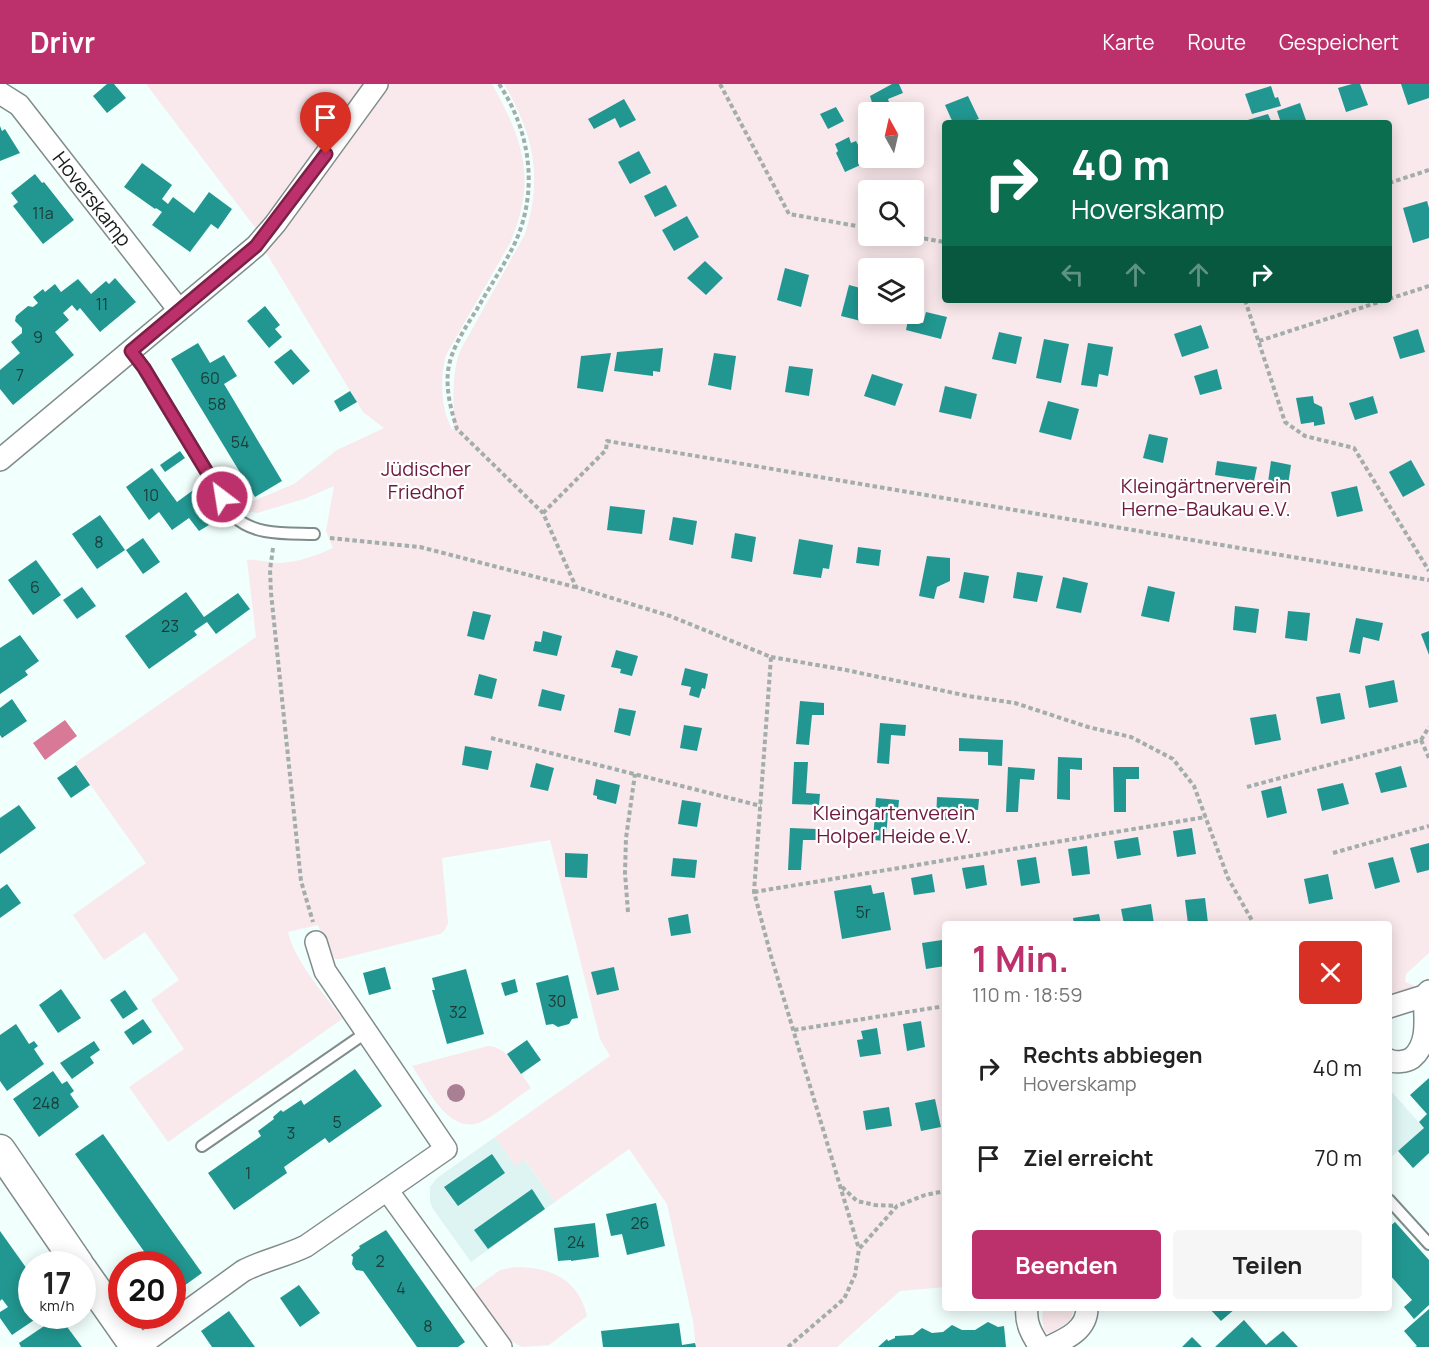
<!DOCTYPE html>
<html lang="de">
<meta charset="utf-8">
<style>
body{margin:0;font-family:Manrope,sans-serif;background:#f6f6f6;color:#222;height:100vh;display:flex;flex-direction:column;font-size:22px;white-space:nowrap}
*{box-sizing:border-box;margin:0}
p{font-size:20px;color:#767676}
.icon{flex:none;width:33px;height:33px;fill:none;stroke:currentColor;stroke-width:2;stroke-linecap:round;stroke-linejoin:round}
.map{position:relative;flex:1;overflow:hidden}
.panel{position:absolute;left:942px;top:837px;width:450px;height:390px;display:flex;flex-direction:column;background:#fff;border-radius:6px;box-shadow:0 3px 15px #0003}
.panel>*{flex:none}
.banner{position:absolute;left:942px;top:36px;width:450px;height:183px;border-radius:6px;box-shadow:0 3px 15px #0003;background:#0b6e4f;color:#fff;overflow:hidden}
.needle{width:39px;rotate:352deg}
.controls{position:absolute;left:858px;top:18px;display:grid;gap:12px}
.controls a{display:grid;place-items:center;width:66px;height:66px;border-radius:6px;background:#fff;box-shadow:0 3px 15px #0003;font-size:30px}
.speed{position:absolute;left:18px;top:1167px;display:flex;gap:12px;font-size:30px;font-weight:700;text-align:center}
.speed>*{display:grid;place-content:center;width:78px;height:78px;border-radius:50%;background:#fff;box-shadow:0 3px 15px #0003;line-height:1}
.speed small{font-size:15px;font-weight:400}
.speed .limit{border:9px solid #d22;background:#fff;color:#111}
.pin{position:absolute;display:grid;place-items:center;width:51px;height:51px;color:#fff;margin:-62px -26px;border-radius:50% 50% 50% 0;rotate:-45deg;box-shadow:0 0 6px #0007}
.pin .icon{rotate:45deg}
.me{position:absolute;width:66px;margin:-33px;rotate:329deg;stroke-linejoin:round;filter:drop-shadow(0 0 4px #0008)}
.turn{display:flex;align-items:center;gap:21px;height:126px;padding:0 30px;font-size:27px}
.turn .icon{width:78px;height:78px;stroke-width:2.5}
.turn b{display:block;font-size:42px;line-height:51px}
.lanes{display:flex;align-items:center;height:57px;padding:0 30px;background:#0003;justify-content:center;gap:30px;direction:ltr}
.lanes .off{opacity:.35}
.round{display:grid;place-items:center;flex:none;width:63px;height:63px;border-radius:6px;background:#f6f6f6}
.headline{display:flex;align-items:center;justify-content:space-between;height:102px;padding:0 30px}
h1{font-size:36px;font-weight:700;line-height:45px;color:#bc316b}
.button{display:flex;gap:12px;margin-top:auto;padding:12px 30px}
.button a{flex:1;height:69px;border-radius:6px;background:#bc316b;color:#fff;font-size:24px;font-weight:700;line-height:69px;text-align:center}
.button a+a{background:#f6f6f6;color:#222}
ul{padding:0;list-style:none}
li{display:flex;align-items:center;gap:18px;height:90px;padding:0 30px}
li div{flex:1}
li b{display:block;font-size:22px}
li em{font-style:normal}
header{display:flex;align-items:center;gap:36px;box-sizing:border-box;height:84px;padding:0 30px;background:#bc316b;color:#fff}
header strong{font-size:28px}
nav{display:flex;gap:33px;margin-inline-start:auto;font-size:21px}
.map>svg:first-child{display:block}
.built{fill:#ddf4f2}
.green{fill:#f9e8ec;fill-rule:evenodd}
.water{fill:#d97998}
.building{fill:#229791}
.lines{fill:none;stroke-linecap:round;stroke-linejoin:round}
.lane-casing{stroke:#808c8b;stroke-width:14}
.street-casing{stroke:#808c8b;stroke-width:24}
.secondary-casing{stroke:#808c8b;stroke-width:33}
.path{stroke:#a2adac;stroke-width:4;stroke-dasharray:4.5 3;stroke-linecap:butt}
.lane{stroke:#fff;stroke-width:10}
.street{stroke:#fff;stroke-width:21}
.secondary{stroke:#fff;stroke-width:30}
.tree{fill:#a98093}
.route-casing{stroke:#7a2046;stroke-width:15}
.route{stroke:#bc316b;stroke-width:10}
.labels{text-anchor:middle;stroke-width:4.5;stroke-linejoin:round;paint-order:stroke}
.number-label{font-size:16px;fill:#1a3c39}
.street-label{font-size:20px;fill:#181d1c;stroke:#fff}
.park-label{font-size:20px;fill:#6e183c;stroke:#fff}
</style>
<header>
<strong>Drivr</strong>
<nav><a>Karte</a><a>Route</a><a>Gespeichert</a></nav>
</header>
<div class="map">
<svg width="1429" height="1263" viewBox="0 0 1429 1263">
<rect width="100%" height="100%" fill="#f1fffd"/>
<!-- built -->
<g class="built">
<polygon points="1389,1005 1429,1050 1429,1069 1413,1084 1398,1067 1389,1075"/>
<polygon points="495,1053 515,1082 524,1075 555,1118 471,1178 433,1125 430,1118 430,1103 437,1094"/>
</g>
<!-- green -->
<g class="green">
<polygon points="146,0 369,0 276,126 257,146"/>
<path d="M386,0H492C524,58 537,95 510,159L446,271C440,295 440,324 453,347C455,320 450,294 460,267L525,150C543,93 534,51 504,0H1429V869L1406,890L1405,898L1413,901L1415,905L1389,912V840H945V1203L900,1207L837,1263H696L693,1237L667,1120L629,1065L555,1118L525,1076L515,1082L495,1053L610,972L600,955L550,756L442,774L448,839L444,847L440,850L340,875H335L325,859L318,841L288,848C295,878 324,909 342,935L168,1058L129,1003L184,965L151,916L179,896L145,848L104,876L73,831L146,779L75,679L256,553L247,476C259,475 270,479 281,479C298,478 318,471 333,464L326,447L334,402L304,415L257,429L243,427L239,423L294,400L337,366L384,344L363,328L265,167ZM868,28H914V74H868ZM945,39H1389V216H945ZM868,106H914V152H868ZM868,184H914V230H868Z"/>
<path d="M488,962C509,963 519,988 531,1004C516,1014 501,1027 485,1036C451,1056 428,1005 412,982Z"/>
<path d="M515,1183C551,1183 578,1195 587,1232L549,1261L522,1263L506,1254L471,1207L500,1186Z"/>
<polygon points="1043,1224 1073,1224 1074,1225 1070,1236 1051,1250 1045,1248 1042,1236"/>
</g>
<!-- water -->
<polygon class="water" points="65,636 77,652 45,676 33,659"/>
<!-- building -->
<g class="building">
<polygon points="107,0 114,0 126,14 107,29 93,12"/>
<polygon points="892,0 899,0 903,9 888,15 892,28 875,28 870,12"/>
<polygon points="1352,0 1360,0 1368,21 1346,28 1338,4"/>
<polygon points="1401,0 1429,0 1429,14 1408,21"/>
<polygon points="1271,2 1275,14 1278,13 1281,22 1252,30 1245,10"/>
<polygon points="968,12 979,35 967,39 953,39 945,21"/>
<polygon points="624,15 636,36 620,44 615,34 594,45 588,35"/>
<polygon points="1300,19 1307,39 1281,39 1277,27"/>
<polygon points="836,23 844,37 828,45 820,30"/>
<polygon points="1268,30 1272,39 1242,39 1241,38"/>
<polygon points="0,42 2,47 5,45 20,69 0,77"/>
<polygon points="849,53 851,59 856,57 867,78 845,88 836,69 838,67 835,60"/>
<polygon points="639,67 651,89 630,100 618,78"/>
<polygon points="142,79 172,101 162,115 168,120 173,113 194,129 209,108 232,125 218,145 211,140 190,168 152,141 162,128 156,124 155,125 124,103"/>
<polygon points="35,90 42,99 44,98 74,136 43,160 13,122 18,118 11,109"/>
<polygon points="666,101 677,122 655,133 644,112"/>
<polygon points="1427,117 1429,124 1429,154 1413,159 1403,124"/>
<polygon points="687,132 699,153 674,167 662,146"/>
<polygon points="705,177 723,194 706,211 687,194"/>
<polygon points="785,184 809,191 801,223 777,216"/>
<polygon points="115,194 136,218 100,248 80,224 77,227 72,221 63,229 69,236 55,248 74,271 13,321 0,305 0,286 20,269 11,258 22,249 22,244 15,237 16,232 28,222 33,223 38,219 33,213 43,205 45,208 55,200 61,208 78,195 91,210 106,197 109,200"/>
<polygon points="849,201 868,206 868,224 865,238 841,232"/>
<polygon points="265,222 280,241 275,245 282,253 269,264 247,237"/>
<polygon points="926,228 947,233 941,255 906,246 908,236 923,239"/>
<polygon points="1201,241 1209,264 1182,273 1174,250"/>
<polygon points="1418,245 1425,268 1400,275 1393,253"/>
<polygon points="999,248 1022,253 1016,280 992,275"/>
<polygon points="1044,255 1069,260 1061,299 1036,294"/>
<polygon points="198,259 210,279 224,271 237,292 224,300 282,397 255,413 171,275"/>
<polygon points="1088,259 1113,263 1108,292 1099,290 1097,303 1081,301"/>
<polygon points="663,264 660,288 653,287 653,292 614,287 617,268"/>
<polygon points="291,265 310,287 293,301 274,278"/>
<polygon points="611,269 603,308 577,304 581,272"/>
<polygon points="714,269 736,272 731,306 708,301"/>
<polygon points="789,282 813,285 809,312 785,308"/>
<polygon points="1217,285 1222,305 1200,311 1194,292"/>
<polygon points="872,290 903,300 895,322 864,312"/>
<polygon points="945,302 977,310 971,335 939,328"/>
<polygon points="350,307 357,318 340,328 334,317"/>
<polygon points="1313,312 1314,319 1322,323 1325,340 1314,342 1314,338 1301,340 1296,314"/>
<polygon points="1373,312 1378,329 1355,336 1349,319"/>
<polygon points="1048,317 1079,325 1071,356 1039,348"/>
<polygon points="1149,350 1168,354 1163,379 1143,374"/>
<polygon points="180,367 185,374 165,388 160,381"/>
<polygon points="1411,376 1425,401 1403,413 1389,388"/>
<polygon points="1217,377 1257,383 1254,397 1215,391"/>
<polygon points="1271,377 1291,381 1288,401 1268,398"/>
<polygon points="152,384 177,418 196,404 219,435 199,447 189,434 172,446 159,428 149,436 126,403"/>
<polygon points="1357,402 1363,427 1337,433 1331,408"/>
<polygon points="610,422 645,426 642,450 607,446"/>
<polygon points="100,431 125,466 97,485 72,450"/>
<polygon points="673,433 697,437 693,461 669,456"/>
<polygon points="735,449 756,453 752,478 731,474"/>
<polygon points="143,454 160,478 143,490 126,466"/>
<polygon points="799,455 833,461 829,485 823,484 821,494 793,490"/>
<polygon points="858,463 881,466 879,482 856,479"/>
<polygon points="927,472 950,474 950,497 937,503 934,515 919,512"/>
<polygon points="36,476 61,511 33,531 8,496"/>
<polygon points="964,488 989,492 984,519 959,514"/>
<polygon points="1017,488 1043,492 1037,518 1013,514"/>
<polygon points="1063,493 1088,499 1081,529 1056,524"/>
<polygon points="1148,502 1175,508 1169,538 1141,532"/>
<polygon points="82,503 96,522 77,535 63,516"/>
<polygon points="186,508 204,533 238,509 250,525 216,550 207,538 194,547 197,551 149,585 125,552"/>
<polygon points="1235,522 1259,525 1256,549 1233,546"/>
<polygon points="473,527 491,531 484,556 467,552"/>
<polygon points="1288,527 1310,529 1307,557 1285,554"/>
<polygon points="1356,534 1383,539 1379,557 1363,553 1360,570 1349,568"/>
<polygon points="543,547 562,552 557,572 533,567 535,557 541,558"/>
<polygon points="1429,547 1429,571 1421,550"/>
<polygon points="20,551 39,577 25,587 28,591 0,610 0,564"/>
<polygon points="616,566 638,572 632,592 620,589 621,585 611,583"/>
<polygon points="685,584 708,590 705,605 702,604 699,614 689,611 691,603 681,601"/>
<polygon points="479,590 497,595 492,615 474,611"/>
<polygon points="1394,596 1398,618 1369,624 1365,602"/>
<polygon points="542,605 565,611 561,627 538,622"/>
<polygon points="1340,609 1345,635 1321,640 1316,613"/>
<polygon points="12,615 27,637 2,654 0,651 0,624"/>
<polygon points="800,617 824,619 824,631 812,631 809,661 796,660"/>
<polygon points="619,624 636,627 630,652 614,648"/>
<polygon points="1276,630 1281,656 1255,661 1250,634"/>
<polygon points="880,639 906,641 905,652 891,651 889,680 877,679"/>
<polygon points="684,641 702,644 697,667 680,664"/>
<polygon points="959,654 1003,656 1002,682 988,681 988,668 959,667"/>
<polygon points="465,662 492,667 488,686 462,681"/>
<polygon points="1058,673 1082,674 1082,686 1070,685 1070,716 1057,715"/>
<polygon points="794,678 808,678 806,709 820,710 819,721 792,720"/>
<polygon points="536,679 554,684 548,707 530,703"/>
<polygon points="76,681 90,701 71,714 57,694"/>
<polygon points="1401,682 1407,703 1381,709 1375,689"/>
<polygon points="1008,683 1035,685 1034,696 1020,695 1018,728 1006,728"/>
<polygon points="1113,683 1139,683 1139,695 1126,695 1126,728 1114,728"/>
<polygon points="596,695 620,701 616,720 597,715 597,712 593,711"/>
<polygon points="1343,699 1349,720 1322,727 1317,705"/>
<polygon points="1281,702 1287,729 1267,734 1261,707"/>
<polygon points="937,713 979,715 978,726 949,724 948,736 936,736"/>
<polygon points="876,714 899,716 898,728 888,727 886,757 873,756"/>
<polygon points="682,716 701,719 697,743 678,740"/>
<polygon points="19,721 36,744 0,770 0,734"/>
<polygon points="790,744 816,745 816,756 803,756 801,786 788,786"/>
<polygon points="1192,744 1196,770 1177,773 1173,747"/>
<polygon points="1138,753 1141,771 1117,775 1114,757"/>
<polygon points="1429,759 1429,786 1417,789 1410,764"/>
<polygon points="1087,762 1090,790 1072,792 1068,765"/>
<polygon points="565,769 588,770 587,794 565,793"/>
<polygon points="1036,773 1040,799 1021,802 1017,776"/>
<polygon points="1393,773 1400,798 1375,805 1368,779"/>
<polygon points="673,774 697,776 695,794 671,792"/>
<polygon points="984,781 987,801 966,805 962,784"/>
<polygon points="932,790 935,808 914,811 911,794"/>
<polygon points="1328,790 1333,815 1309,820 1304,795"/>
<polygon points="7,800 21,819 0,834 0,805"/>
<polygon points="871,801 873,810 884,808 891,846 842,855 834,807"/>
<polygon points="1205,814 1208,839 1188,840 1185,816"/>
<polygon points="1151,820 1154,840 1140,840 1140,838 1124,840 1121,825"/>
<polygon points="688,830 691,849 671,852 668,834"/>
<polygon points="1099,830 1101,840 1074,840 1073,834"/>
<polygon points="942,856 945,882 926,885 922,859"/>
<polygon points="385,883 391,905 369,911 363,889"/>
<polygon points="614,883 619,906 597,911 591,888"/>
<polygon points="466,885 484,950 447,960 432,906 435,906 432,894"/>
<polygon points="568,891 578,934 572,935 569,940 558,943 553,940 546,941 536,899"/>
<polygon points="515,895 518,908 505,912 501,899"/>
<polygon points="61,905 81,934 58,949 39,921"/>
<polygon points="125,906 138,925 123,935 110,916"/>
<polygon points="143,935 152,948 133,961 124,948"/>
<polygon points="921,937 925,963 907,967 903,940"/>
<polygon points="16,940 29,960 34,957 38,962 34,965 44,980 7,1007 0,997 0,951"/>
<polygon points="877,944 881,970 860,973 857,956 863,955 861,947"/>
<polygon points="527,956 541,976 521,990 507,970"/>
<polygon points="94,957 100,966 90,973 94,979 72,995 60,979"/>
<polygon points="355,985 382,1022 329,1059 325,1054 284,1083 287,1089 234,1126 208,1089 261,1052 258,1047 274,1035 273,1033 281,1026 283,1028 301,1016 304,1021"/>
<polygon points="53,987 62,1000 67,997 74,1007 70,1010 79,1023 39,1053 13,1015"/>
<polygon points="1429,994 1429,1069 1413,1084 1398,1067 1424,1044 1419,1038 1427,1030 1410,1011"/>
<polygon points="935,1015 941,1043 921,1047 915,1019"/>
<polygon points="889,1023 892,1042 866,1046 863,1027"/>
<polygon points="103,1050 202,1189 174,1209 172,1180 153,1180 75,1070"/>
<polygon points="492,1070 505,1089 458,1122 444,1103"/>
<polygon points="532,1105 545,1125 488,1165 474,1146"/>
<polygon points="656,1119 665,1162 627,1171 622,1150 611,1152 606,1130"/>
<polygon points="1395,1138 1429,1176 1429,1221 1414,1235 1404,1223 1412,1216 1389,1190 1389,1143"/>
<polygon points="595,1139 599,1173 571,1177 571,1176 558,1177 554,1144"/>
<polygon points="386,1146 465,1258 458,1263 417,1263 363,1187 356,1186 352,1180 353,1173 351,1171 360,1164 359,1162"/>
<polygon points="0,1147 32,1192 32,1232 40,1232 12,1251 0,1234 0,1228 8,1223 2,1215 0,1217"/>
<polygon points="299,1201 320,1229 300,1243 280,1214"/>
<polygon points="1209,1224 1236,1224 1221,1237"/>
<polygon points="1429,1225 1429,1263 1415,1263 1417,1262 1404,1247"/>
<polygon points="229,1227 255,1263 212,1263 201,1247"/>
<polygon points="59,1232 82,1263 21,1263 19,1259"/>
<polygon points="1244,1236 1266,1261 1283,1247 1298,1263 1215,1263"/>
<polygon points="988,1238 998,1243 1004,1242 1006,1263 878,1263 887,1255 888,1257 895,1254 895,1252 913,1251 922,1244 932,1249 943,1248 952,1241 962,1246 975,1246"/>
<polygon points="679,1239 682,1261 695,1259 696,1263 603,1263 601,1247"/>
<polygon points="1192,1253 1202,1263 1182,1263"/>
</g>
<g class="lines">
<!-- lane casing -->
<g class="lane-casing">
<g id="lane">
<path d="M131,267L144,284L234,432C254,452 287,449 314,450"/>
<polyline points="202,1062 367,948"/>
<polyline points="1389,1116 1429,1160"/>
</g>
</g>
<!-- street casing -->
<g class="street-casing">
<g id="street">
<polyline points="0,9 19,21 179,226"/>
<polyline points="0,376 256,162 275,140 377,0"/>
<polyline points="1389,923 1424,912 1429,907"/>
<path d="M1389,976C1395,979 1406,978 1412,974C1429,960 1425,934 1424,912"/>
<polyline points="387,1106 501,1263"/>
<path d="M1027,1224C1025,1239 1032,1251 1040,1263"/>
<path d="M138,1263L243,1187C264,1176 286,1172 306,1162L446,1065L325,887L316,858"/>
<path d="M1049,1263C1066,1255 1087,1246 1087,1224"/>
</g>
</g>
<!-- secondary casing -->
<g class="secondary-casing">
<g id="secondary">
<polyline points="0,1066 78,1180"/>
<polyline points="82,1186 136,1263"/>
</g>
</g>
<!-- path -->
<g class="path">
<path d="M499,0C531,48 539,108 514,161C503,183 489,204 477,225C466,243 451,264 448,287C446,307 451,326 457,345L543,429L576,503L670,532L771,573L754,808L771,872L859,1165"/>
<polyline points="720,0 789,130 868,144"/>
<polyline points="1389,99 1429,86"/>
<polyline points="909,152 945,158"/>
<polyline points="1389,215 1429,202"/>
<polyline points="1245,216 1285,338 1305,352 1354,364 1429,487"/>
<polyline points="1259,257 1385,216"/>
<polyline points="543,429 606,366 607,357 1429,496"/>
<polyline points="330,454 420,463 575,503"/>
<polyline points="273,464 270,486 271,509 301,797 313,838"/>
<polyline points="771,573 846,586 968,612 1015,619 1088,643 1131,653 1173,675 1194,702 1228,794 1254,840"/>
<polyline points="491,654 761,722"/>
<polyline points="1421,656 1429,674"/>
<polyline points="1421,656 1429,643"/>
<polyline points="1247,703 1421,656"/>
<polyline points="1333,769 1429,742"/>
<polyline points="754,808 1206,733"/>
<polyline points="628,828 625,789 626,754 635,690"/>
<polyline points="794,946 945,922"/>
<polyline points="842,1103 857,1117 875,1121 897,1122"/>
<polyline points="788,1263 844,1215 855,1191 859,1165 897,1122 925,1111 945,1107"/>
</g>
<!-- lane -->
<use href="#lane" class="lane"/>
<!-- street -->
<use href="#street" class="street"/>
<!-- secondary -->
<use href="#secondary" class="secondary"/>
</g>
<!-- trees -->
<circle class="tree" cx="456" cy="1009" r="9"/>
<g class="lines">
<!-- route casing -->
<g class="route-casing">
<polyline id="route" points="222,413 144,284 131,267 256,162 326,70"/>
</g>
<!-- route -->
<use href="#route" class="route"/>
</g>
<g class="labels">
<!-- number labels -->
<g class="number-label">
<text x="43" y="135">11a</text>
<text x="102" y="226">11</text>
<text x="38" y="259">9</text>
<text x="20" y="297">7</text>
<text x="210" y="300">60</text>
<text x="217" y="326">58</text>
<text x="240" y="364">54</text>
<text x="151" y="417">10</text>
<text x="99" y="464">8</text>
<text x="35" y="509">6</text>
<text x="170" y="548">23</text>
<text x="863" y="834">5r</text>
<text x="557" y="923">30</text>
<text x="458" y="934">32</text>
<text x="46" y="1025">248</text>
<text x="337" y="1044">5</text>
<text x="291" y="1055">3</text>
<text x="248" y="1095">1</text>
<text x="640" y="1145">26</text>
<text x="576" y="1164">24</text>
<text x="380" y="1183">2</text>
<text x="401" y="1210">4</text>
<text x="428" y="1248">8</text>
</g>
<!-- street labels -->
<g class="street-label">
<text transform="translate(92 115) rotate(52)" y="7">Hoverskamp</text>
</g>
<!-- park labels -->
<g class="park-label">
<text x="426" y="392">Jüdischer<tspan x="426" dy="23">Friedhof</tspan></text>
<text x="1206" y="409">Kleingärtnerverein<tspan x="1206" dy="23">Herne-Baukau e.V.</tspan></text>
<text x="894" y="736">Kleingartenverein<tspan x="894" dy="23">Holper Heide e.V.</tspan></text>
</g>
</g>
</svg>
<div class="controls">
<a><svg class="needle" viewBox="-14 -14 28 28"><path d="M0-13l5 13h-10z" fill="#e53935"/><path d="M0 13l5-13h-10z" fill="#767676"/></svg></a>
<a><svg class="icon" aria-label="search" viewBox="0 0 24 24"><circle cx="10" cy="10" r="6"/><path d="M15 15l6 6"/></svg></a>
<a><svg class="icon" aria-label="layers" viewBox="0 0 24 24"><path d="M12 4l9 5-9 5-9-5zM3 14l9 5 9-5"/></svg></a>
</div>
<div class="speed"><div>17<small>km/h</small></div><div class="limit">20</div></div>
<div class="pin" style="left:326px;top:70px;background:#d93025"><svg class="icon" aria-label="arrive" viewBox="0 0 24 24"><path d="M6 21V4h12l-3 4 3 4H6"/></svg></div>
<svg class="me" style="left:222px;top:413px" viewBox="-20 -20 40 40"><circle r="17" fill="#bc316b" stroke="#fff" stroke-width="3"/><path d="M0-11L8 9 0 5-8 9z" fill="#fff"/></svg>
<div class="banner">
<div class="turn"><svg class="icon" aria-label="right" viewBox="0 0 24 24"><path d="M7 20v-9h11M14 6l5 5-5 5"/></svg><div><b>40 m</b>Hoverskamp</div></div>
<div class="lanes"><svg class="icon off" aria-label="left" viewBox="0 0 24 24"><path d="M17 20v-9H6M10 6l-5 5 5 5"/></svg><svg class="icon off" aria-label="ahead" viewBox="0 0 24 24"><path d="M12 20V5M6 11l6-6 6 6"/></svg><svg class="icon off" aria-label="ahead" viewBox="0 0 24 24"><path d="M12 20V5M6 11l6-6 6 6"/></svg><svg class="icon" aria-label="right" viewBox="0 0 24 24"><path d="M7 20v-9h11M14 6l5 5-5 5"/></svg></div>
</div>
<section class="panel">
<div class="headline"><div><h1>1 Min.</h1><p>110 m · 18:59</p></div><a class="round" style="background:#d93025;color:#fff"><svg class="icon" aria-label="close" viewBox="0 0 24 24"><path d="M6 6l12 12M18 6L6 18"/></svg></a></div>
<ul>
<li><svg class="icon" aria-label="right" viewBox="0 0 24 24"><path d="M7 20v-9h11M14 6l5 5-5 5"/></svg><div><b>Rechts abbiegen</b><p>Hoverskamp</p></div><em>40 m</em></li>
<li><svg class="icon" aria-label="arrive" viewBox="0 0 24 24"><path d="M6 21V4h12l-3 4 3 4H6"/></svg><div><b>Ziel erreicht</b></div><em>70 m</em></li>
</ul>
<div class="button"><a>Beenden</a><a>Teilen</a></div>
</section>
</div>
